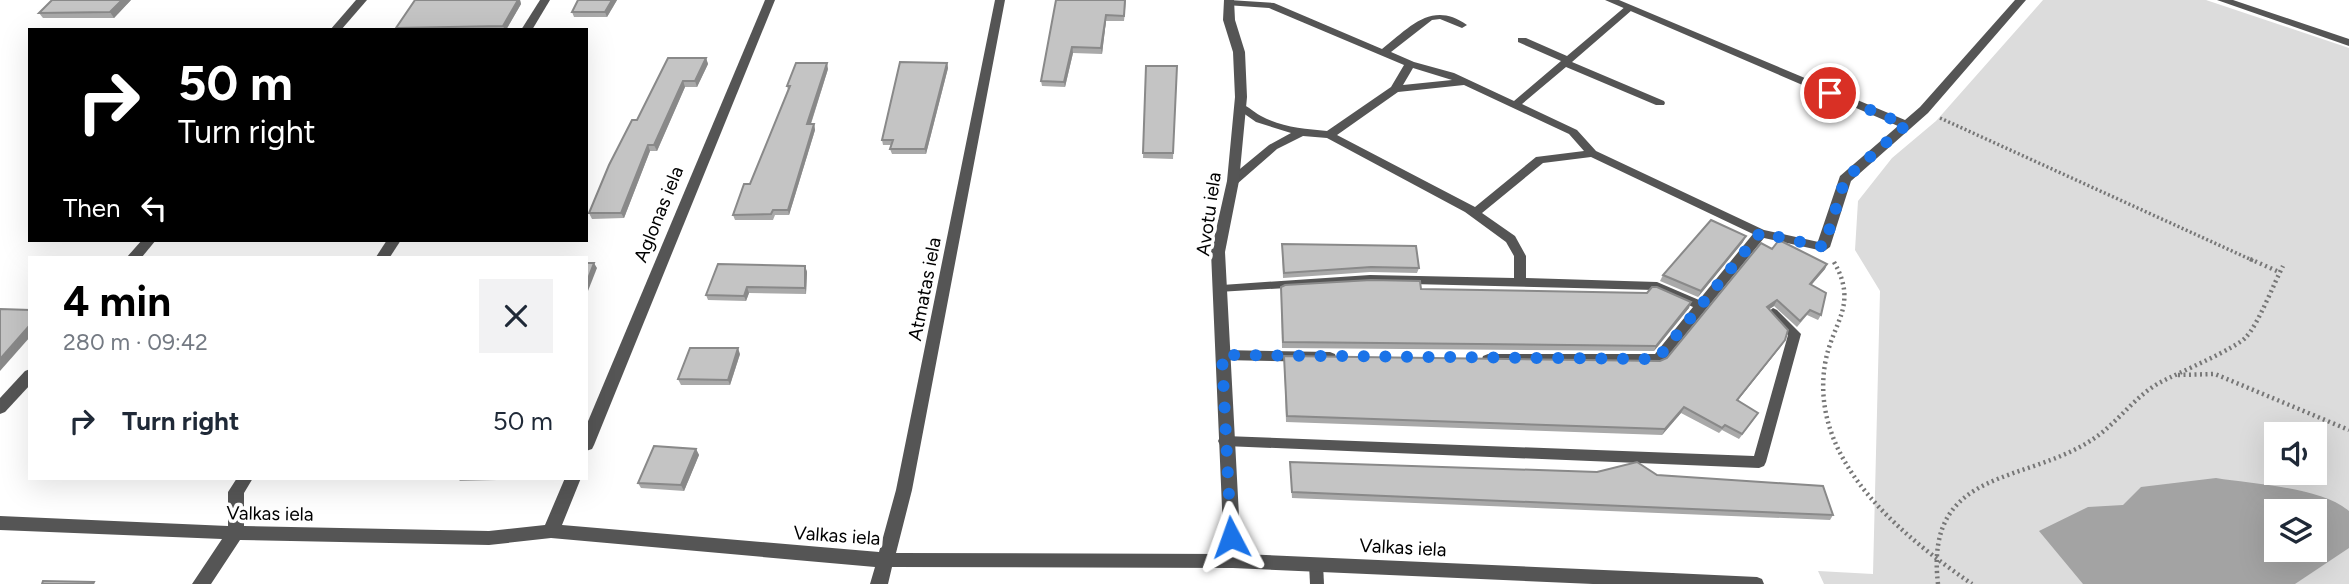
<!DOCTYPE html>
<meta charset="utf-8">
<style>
body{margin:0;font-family:Figtree,sans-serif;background:#f2f2f3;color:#1f2937;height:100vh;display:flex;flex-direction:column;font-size:26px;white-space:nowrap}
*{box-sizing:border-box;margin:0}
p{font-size:23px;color:#747a83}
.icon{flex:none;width:38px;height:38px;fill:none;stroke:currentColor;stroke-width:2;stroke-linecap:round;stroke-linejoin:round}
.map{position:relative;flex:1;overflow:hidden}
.sheet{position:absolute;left:28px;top:256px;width:560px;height:224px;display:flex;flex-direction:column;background:#fff;border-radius:0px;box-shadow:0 7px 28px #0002}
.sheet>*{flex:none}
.hud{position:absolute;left:28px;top:28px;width:560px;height:214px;border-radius:0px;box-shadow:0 7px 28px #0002;background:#000;color:#fff;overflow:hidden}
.buttons{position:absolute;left:2264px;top:422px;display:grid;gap:14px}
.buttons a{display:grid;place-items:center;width:63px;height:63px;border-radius:0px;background:#fff;box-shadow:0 7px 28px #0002;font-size:35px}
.pin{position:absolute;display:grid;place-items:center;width:60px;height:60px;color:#fff;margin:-30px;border:4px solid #fff;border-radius:50%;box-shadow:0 2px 7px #0007}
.me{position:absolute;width:77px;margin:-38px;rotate:356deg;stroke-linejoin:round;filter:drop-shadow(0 0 5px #0008)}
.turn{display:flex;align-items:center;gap:24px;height:147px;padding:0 35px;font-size:32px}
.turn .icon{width:91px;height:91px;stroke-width:2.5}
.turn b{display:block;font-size:49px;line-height:60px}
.then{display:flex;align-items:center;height:66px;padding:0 35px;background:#0003;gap:14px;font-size:26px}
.round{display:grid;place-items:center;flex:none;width:74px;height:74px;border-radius:0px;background:#f2f2f3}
.overview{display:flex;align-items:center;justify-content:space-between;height:119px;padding:0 35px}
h1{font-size:42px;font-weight:700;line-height:52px;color:#000}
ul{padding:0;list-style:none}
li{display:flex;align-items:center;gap:21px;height:91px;padding:0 35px}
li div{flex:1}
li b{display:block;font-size:26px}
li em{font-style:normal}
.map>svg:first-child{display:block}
.green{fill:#dcdcdc;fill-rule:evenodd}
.water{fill:#a3a3a3;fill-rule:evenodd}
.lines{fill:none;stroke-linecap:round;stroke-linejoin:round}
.path-far1{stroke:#777;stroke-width:3.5;stroke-dasharray:2 2.5;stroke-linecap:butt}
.path{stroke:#777;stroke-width:4.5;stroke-dasharray:2 3.5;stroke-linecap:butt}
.lane{fill:#555;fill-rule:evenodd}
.street{fill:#555;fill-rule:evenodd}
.wall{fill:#a9a9a9}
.shaded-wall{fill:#898989}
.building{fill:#c4c4c4;stroke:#898989;stroke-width:2}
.route{stroke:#1a73e8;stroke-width:12;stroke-dasharray:0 21.6}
.labels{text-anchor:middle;stroke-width:7;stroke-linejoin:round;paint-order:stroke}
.street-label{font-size:19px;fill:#000;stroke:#fff}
</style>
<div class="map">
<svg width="2349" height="584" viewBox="0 0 2349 584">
<rect width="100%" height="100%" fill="#fff"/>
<!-- green -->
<path class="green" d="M2043,0H2206L2349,48V584H1824L1818,571L1873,574L1880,291L1855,250L1858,201L1892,158L1936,121ZM2277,434H2315V472H2277ZM2277,511H2315V550H2277Z"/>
<!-- water -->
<path class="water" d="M2216,478C2253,484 2321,487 2349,511V548L2295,584H2083L2039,531L2088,507L2123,505L2141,487ZM2277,511H2315V550H2277Z"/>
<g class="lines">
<!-- path-far1 -->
<polyline class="path-far1" points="1940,118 2254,261"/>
<!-- path -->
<g class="path">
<polyline points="2250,259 2279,272"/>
<path d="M1834,262C1859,306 1832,322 1825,364C1809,461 1901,535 1972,584"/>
<polyline points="2178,375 2215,374 2349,430"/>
<path d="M1938,584C1924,465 2029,485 2096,437C2119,421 2136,395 2161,382C2178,373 2237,348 2246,337C2258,325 2274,283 2283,266"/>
</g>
<!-- lane -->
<g class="lane">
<path d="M1229,0L1274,3L1382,49C1410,27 1432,0 1467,25L1462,28L1440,19L1432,20L1391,52L1414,62L1454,73L1514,101L1561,61L1518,42V38H1526L1567,56L1626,6H1632V10L1572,62L1664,101L1665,103L1664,105H1656L1566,67L1522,104L1577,130L1596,151L1764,230L1823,243L1829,247L1823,251L1764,238L1663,362L1658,364H1488L1483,362L1482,359L1483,356L1488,354H1655L1693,307L1655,290L1370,283L1218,292L1216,289L1218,286L1222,285L1370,275L1514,278V256L1506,242L1465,212L1327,138L1303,136L1277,149L1237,184H1229L1227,181L1229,178L1269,145L1291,133L1256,122L1236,108L1235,106L1236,104C1246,103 1252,111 1261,116C1281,127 1304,129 1327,131L1391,87L1404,65L1269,8L1226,5V1ZM1413,68L1452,80L1403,85ZM1464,85L1569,134L1584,151L1536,157L1475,207L1337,135L1398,92ZM1591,157L1753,234L1699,300L1657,282L1526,278V256L1515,236L1482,213L1543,163Z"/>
<polygon points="1773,308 1777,310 1801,334 1766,462 1764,466 1759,468 1225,446 1220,445 1218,441 1220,437 1225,436 1754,456 1788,335 1769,316 1767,313"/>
<polygon points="1222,350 1330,352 1335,354 1336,357 1335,360 1330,362 1222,360 1217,358 1216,355 1217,352"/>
<polygon points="1316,558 1321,559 1323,564 1324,584 1310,584 1309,564 1311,559"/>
<polygon points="1672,573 1757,577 1762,579 1764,584 1666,584 1665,580 1667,575"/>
</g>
<!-- street -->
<g class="street">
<polygon points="356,0 367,0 341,30 330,30"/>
<polygon points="540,0 550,0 532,30 521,30"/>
<polygon points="765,0 775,0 594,445 592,449 586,451 586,426"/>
<polygon points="995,0 1005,0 912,490 896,553 1224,554 1211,252 1227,181 1235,97 1233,52 1223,20 1224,0 1234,0 1235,20 1245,52 1247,97 1239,181 1225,252 1241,554 1672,573 1678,575 1681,580 1679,584 1593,584 1233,568 892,567 888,584 870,584 875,567 551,538 489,545 240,540 211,584 192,584 222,539 0,530 0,516 228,526 228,492 237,478 253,478 244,493 244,526 489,531 545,525 565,478 581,478 562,525 879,552 896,490"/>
<polygon points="1605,0 1619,0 1905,120 1920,107 2015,0 2026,0 1928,113 1851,181 1830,247 1823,252 1816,247 1840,176 1898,126"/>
<polygon points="2217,0 2233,0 2349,39 2349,46"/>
<polygon points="142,240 156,240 142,257 127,257"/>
<polygon points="387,240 401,240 390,257 376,257"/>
<polygon points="30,369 30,385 5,412 0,414 0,398 25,371"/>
</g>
</g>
<!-- wall -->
<g class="wall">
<polygon points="131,0 114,18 43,18 39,13"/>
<polygon points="415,0 520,0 521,4 506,30 397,30 396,28"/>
<polygon points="578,0 617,0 607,17 574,17 572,12"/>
<polygon points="1056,0 1126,0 1124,21 1106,21 1102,54 1073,53 1065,87 1042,86 1041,81"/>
<polygon points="706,58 708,64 697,87 685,87 657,151 650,151 624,218 592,219 589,213 637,120"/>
<polygon points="947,63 948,68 926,154 892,154 890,149 891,145 883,145 882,140"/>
<polygon points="1146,66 1177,66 1173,159 1143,158"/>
<polygon points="828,69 811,124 814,124 815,130 789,215 775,215 773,220 735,220 733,215 750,184 788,90 787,86"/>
<polygon points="1743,242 1698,297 1660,281 1663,275"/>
<polygon points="1282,244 1419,268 1417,273 1370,272 1283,278"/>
<polygon points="1772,249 1827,264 1825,269 1811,285 1821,315 1818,320 1807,315 1797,327 1774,306 1769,309 1782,345 1738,400 1755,418 1739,439 1722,430 1719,433 1681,413 1662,435 1286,422 1284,356 1660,361 1667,358"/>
<polygon points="805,266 807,272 806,294 749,293 746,301 708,300 706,295"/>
<polygon points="1281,287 1421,289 1691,302 1689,308 1654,351 1282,348"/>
<polygon points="740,354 730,385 681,385 678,379"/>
<polygon points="696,449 699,455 684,491 641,488 638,483"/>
<polygon points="1290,462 1657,475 1833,515 1830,520 1292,498"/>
<polygon points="457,478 498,478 497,480 460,481"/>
</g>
<!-- shaded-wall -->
<g class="shaded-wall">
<polygon points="122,0 131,0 114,18 110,12"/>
<polygon points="518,0 520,0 521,4 506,30 505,30 503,26"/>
<polygon points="612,0 617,0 607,17 605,12"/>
<polygon points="1106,15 1106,21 1102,54 1101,48"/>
<polygon points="1072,47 1073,53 1065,87 1064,82"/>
<polygon points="706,58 708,64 697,87 695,81"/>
<polygon points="827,63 828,69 809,129 807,124"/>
<polygon points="947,63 948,68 926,154 925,149"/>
<polygon points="683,81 685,87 657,151 654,145"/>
<polygon points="814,124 815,130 789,215 788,210"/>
<polygon points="648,145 650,151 624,218 621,213"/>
<polygon points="1746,236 1743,242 1698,297 1701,291"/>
<polygon points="594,263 597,268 586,296 586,284"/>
<polygon points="1827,264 1825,269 1807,290 1810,284"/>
<polygon points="805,266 807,272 806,294 805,288"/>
<polygon points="747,287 749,293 746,301 744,296"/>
<polygon points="1777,300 1774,306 1764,313 1767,307"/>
<polygon points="1691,302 1689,308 1654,351 1656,346"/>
<polygon points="30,325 30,337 0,371 0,359"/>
<polygon points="1785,340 1782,345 1734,405 1737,400"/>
<polygon points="738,348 740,354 730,385 728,380"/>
<polygon points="1684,407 1681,413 1662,435 1665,429"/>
<polygon points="696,449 699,455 684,491 681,485"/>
</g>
<!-- building -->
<g class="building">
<polygon points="52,0 122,0 110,12 39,13"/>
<polygon points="415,0 518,0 503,26 396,28"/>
<polygon points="578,0 612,0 605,12 572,12"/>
<polygon points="1056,0 1125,0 1124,16 1106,15 1101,48 1072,47 1064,82 1041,81"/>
<polygon points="668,58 706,58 695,81 683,81 654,145 648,145 621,213 589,213 609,165 632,120 637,120"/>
<polygon points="900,62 947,63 925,149 890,149 893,140 882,140"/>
<polygon points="796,63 827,63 807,124 814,124 788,210 773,210 771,214 733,215 744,184 750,184 790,86 787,86"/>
<polygon points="1146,66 1177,66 1173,153 1143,153"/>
<polygon points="1711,220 1746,236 1701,291 1663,275"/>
<polygon points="1779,240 1827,264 1810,284 1826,293 1821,315 1810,310 1800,321 1777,300 1767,307 1788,330 1785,340 1737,400 1758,413 1742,434 1725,425 1722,428 1684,407 1665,429 1287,416 1284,356 1660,361 1667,358 1761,243 1772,249"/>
<polygon points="1282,244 1416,246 1419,268 1371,267 1284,273"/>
<polygon points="586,263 594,263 586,284"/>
<polygon points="718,264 805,266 805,288 747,287 744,296 706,295"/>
<polygon points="1371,280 1420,281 1421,289 1647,293 1652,287 1657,287 1691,302 1656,346 1283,342 1281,287 1285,285"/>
<polygon points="0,309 30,310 30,325 0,359"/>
<polygon points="690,348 738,348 728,380 678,379"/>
<polygon points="654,446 696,449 681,485 638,483"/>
<polygon points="1290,462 1597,472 1637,462 1657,475 1823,486 1833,515 1292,492"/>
<polygon points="43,581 94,582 93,584 42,584"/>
</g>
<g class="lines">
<!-- route -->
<polyline class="route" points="1231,537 1222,355 1657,359 1760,233 1824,247 1845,179 1906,125 1830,93"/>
</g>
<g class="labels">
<!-- street labels -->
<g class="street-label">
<text transform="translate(658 214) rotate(-68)" y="7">Aglonas iela</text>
<text transform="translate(1208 214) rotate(-82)" y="7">Avotu iela</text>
<text transform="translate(924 289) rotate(-79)" y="7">Atmatas iela</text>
<text transform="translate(270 513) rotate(1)" y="7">Valkas iela</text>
<text transform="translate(837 535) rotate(4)" y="7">Valkas iela</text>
<text transform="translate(1403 547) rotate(3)" y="7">Valkas iela</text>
</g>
</g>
</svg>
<div class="buttons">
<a><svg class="icon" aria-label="sound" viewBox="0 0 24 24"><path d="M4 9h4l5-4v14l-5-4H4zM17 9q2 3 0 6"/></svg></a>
<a><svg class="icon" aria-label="layers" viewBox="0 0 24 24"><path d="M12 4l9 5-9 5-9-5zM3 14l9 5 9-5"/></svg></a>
</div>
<div class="pin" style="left:1830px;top:93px;background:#d93025"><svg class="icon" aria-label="arrive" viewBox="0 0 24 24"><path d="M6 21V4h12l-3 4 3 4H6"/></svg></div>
<svg class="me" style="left:1231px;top:537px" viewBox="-20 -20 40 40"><path d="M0-17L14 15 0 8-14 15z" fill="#1a73e8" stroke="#fff" stroke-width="4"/></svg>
<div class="hud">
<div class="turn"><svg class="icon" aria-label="right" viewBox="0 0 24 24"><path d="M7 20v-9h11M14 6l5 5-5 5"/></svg><div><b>50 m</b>Turn right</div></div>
<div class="then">Then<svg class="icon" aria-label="left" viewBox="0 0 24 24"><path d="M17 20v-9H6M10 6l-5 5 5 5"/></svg></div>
</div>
<section class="sheet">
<div class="overview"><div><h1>4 min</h1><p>280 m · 09:42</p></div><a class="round"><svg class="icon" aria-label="close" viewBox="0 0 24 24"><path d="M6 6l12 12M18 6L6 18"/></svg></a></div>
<ul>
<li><svg class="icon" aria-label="right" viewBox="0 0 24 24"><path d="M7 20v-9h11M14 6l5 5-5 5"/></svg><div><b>Turn right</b></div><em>50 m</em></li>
</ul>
</section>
</div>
